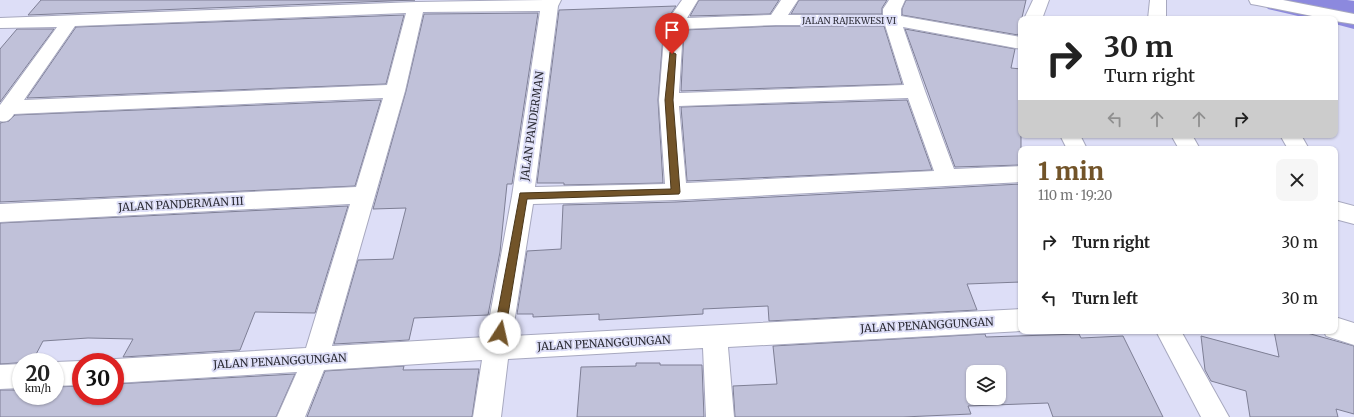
<!DOCTYPE html>
<meta charset="utf-8">
<style>
body{margin:0;font-family:Merriweather,serif;background:#f6f6f6;color:#222;height:100vh;display:flex;flex-direction:column;font-size:15px;white-space:nowrap}
*{box-sizing:border-box;margin:0}
p{font-size:13px;color:#767676}
.icon{flex:none;width:22px;height:22px;fill:none;stroke:currentColor;stroke-width:2;stroke-linecap:round;stroke-linejoin:round}
.map{position:relative;flex:1;overflow:hidden}
.sheet{position:absolute;left:1018px;top:146px;width:320px;height:188px;display:flex;flex-direction:column;background:#fff;border-radius:8px;box-shadow:0 1px 3px #0004}
.sheet>*{flex:none}
.guide{position:absolute;left:1018px;top:16px;width:320px;height:122px;border-radius:8px;box-shadow:0 1px 3px #0004;background:#fff;color:#222;overflow:hidden}
.controls{position:absolute;left:966px;top:365px;display:grid;gap:8px}
.controls a{display:grid;place-items:center;width:40px;height:40px;border-radius:8px;background:#fff;box-shadow:0 1px 3px #0004;font-size:20px}
.speed{position:absolute;left:12px;top:353px;display:flex;gap:8px;font-size:20px;font-weight:700;text-align:center}
.speed>*{display:grid;place-content:center;width:52px;height:52px;border-radius:50%;background:#fff;box-shadow:0 1px 3px #0004;line-height:1}
.speed small{font-size:10px;font-weight:400}
.speed .limit{border:6px solid #d22;background:#fff;color:#111}
.pin{position:absolute;display:grid;place-items:center;width:34px;height:34px;color:#fff;margin:-41px -17px;border-radius:50% 50% 50% 0;rotate:-45deg;box-shadow:0 0 4px #0007}
.pin .icon{rotate:45deg}
.me{position:absolute;width:44px;margin:-22px;rotate:10deg;stroke-linejoin:round;filter:drop-shadow(0 0 3px #0008)}
.turn{display:flex;align-items:center;gap:14px;height:84px;padding:0 20px;font-size:18px}
.turn .icon{width:52px;height:52px;stroke-width:2.5}
.turn b{display:block;font-size:28px;line-height:34px}
.lanes{display:flex;align-items:center;height:38px;padding:0 20px;background:#0003;justify-content:center;gap:20px;direction:ltr}
.lanes .off{opacity:.35}
.round{display:grid;place-items:center;flex:none;width:42px;height:42px;border-radius:8px;background:#f6f6f6}
.headline{display:flex;align-items:center;justify-content:space-between;height:68px;padding:0 20px}
h1{font-size:24px;font-weight:800;line-height:30px;color:#725429}
ul{padding:0;list-style:none}
li{display:flex;align-items:center;gap:12px;height:56px;padding:0 20px}
li div{flex:1}
li b{display:block;font-size:15px}
li em{font-style:normal}
.map>svg:first-child{display:block}
.lines{fill:none;stroke-linecap:round;stroke-linejoin:round}
.river{fill:#8c89de;fill-rule:evenodd}
.building{fill:#c0c1d9;stroke:#7e7f95;fill-rule:evenodd}
.minor-casing{stroke:#a7a8bf;stroke-width:2}
.minor{fill:#fff;fill-rule:evenodd}
.route{fill:#725429;stroke:#4a371b}
.labels{text-anchor:middle;stroke-width:4;stroke-linejoin:round;paint-order:stroke}
.far-street-label{font-size:9px;fill:#2b2b34;stroke:#dddef7}
.street-label{font-size:11px;fill:#2b2b34;stroke:#dddef7}
</style>
<div class="map">
<svg width="1354" height="417" viewBox="0 0 1354 417">
<rect width="100%" height="100%" fill="#dddef7"/>
<g class="lines">
<!-- river -->
<polygon class="river" points="1261,0 1347,0 1354,1 1354,29 1335,24 1335,19 1311,19 1268,9"/>
</g>
<!-- building -->
<g class="building">
<polygon points="41,0 415,0 28,15"/>
<polygon points="699,0 779,0 770,14 690,16"/>
<polygon points="799,0 887,0 882,8 882,14 791,14"/>
<polygon points="906,0 1026,0 1018,35 902,15 902,9"/>
<polygon points="676,6 664,24 658,100 663,183 564,185 564,183 537,183 559,10"/>
<polygon points="538,13 512,184 507,184 500,252 488,315 414,318 409,340 334,344 358,260 393,259 406,208 373,209 406,91 424,14"/>
<polygon points="404,15 386,84 27,98 76,27"/>
<polygon points="776,26 884,26 902,84 681,91 684,30"/>
<polygon points="17,29 54,29 0,102 0,49"/>
<polygon points="905,29 1015,49 1011,68 1021,69 1021,165 955,167"/>
<polygon points="381,100 355,186 0,202 0,123 9,121 15,115"/>
<polygon points="907,100 932,170 687,181 681,107"/>
<polygon points="1021,184 1021,282 967,284 977,310 769,321 768,306 703,309 703,314 599,320 599,314 533,317 533,314 517,314 527,251 561,249 563,205 676,202"/>
<polygon points="348,206 315,313 255,312 240,350 123,357 133,339 88,338 43,341 32,362 0,364 0,223"/>
<polygon points="1274,331 1300,331 1354,346 1354,414 1336,409 1338,417 1250,417 1246,391 1211,381 1205,370 1201,336 1279,357"/>
<path d="M985,334L986,337L1079,334L1081,338L1123,336L1163,417H1053L1048,403L968,406L971,414L903,417H735L733,386L777,384L773,346ZM973,372H999V398H973Z"/>
<polygon points="636,363 660,363 660,365 702,365 704,417 577,417 581,367 636,366"/>
<polygon points="404,366 403,370 479,369 472,417 307,417 325,371"/>
<polygon points="295,374 276,417 0,417 0,390 21,390 21,396 55,396 55,387 81,386 81,396 115,396 115,384"/>
</g>
<g class="lines">
<!-- minor casing -->
<g class="minor-casing">
<g id="minor">
<path d="M545,0H561L558,6L535,187L665,184L659,100L665,24L682,0H698L687,18L771,15L781,0H798L788,15H883V9L889,0H905L901,9V16L1021,37V49L903,27L925,91L954,169L1021,166V182L676,200L533,204L512,336L1021,309V331L728,347L734,417H706L703,348L508,359L501,417H473L482,360L324,370L305,417H277L297,372L115,383V362H107L115,359L306,348L350,204L0,222V204L356,187L383,98L14,114C11,119 7,123 0,121V105L57,27L0,28V18L416,2ZM540,11L512,196L486,337L332,346L405,91L423,12ZM406,13L387,85L24,100L75,26ZM776,25H885L904,85L679,93L683,29ZM908,98L934,171L686,183L679,106Z"/>
<polygon points="1033,0 1049,0 1042,19 1024,19"/>
<polygon points="1150,0 1166,0 1166,19 1148,19"/>
<polygon points="1249,0 1283,0 1354,14 1354,24 1335,21 1335,19 1327,19 1257,5 1251,4"/>
<polygon points="1060,135 1080,135 1087,149 1067,149"/>
<polygon points="1171,135 1192,135 1200,149 1179,149"/>
<polygon points="1280,135 1301,135 1309,149 1288,149"/>
<polygon points="1335,201 1354,206 1354,224 1335,219"/>
<polygon points="1335,317 1354,323 1354,345 1326,336 1324,331 1335,331"/>
<polygon points="1156,331 1181,331 1229,417 1201,417"/>
<polygon points="81,361 83,362 81,362 81,385 55,386 55,362"/>
<polygon points="21,364 21,388 0,389 0,365"/>
</g>
</g>
<!-- minor -->
<use href="#minor" class="minor"/>
</g>
<!-- route -->
<polygon class="route" points="670,52 672,52 676,54 673,100 680,192 679,194 527,199 505,333 503,336 500,337 496,336 494,333 520,193 671,189 665,100"/>
<g class="labels">
<!-- far-street labels -->
<g class="far-street-label">
<text x="849" y="24">JALAN RAJEKWESI VI</text>
</g>
<!-- street labels -->
<g class="street-label">
<text transform="translate(532 126) rotate(-82)" y="4">JALAN PANDERMAN</text>
<text transform="translate(181 204) rotate(-3)" y="4">JALAN PANDERMAN III</text>
<text transform="translate(927 325) rotate(-3)" y="4">JALAN PENANGGUNGAN</text>
<text transform="translate(604 343) rotate(-3)" y="4">JALAN PENANGGUNGAN</text>
<text transform="translate(280 361) rotate(-3)" y="4">JALAN PENANGGUNGAN</text>
</g>
</g>
</svg>
<div class="controls">
<a><svg class="icon" aria-label="layers" viewBox="0 0 24 24"><path d="M12 4l9 5-9 5-9-5zM3 14l9 5 9-5"/></svg></a>
</div>
<div class="speed"><div>20<small>km/h</small></div><div class="limit">30</div></div>
<div class="pin" style="left:672px;top:54px;background:#d93025"><svg class="icon" aria-label="arrive" viewBox="0 0 24 24"><path d="M6 21V4h12l-3 4 3 4H6"/></svg></div>
<svg class="me" style="left:500px;top:333px" viewBox="-20 -20 40 40"><circle r="19" fill="#fff"/><path d="M0-13L10 11 0 6-10 11z" fill="#725429"/></svg>
<div class="guide">
<div class="turn"><svg class="icon" aria-label="right" viewBox="0 0 24 24"><path d="M7 20v-9h11M14 6l5 5-5 5"/></svg><div><b>30 m</b>Turn right</div></div>
<div class="lanes"><svg class="icon off" aria-label="left" viewBox="0 0 24 24"><path d="M17 20v-9H6M10 6l-5 5 5 5"/></svg><svg class="icon off" aria-label="ahead" viewBox="0 0 24 24"><path d="M12 20V5M6 11l6-6 6 6"/></svg><svg class="icon off" aria-label="ahead" viewBox="0 0 24 24"><path d="M12 20V5M6 11l6-6 6 6"/></svg><svg class="icon" aria-label="right" viewBox="0 0 24 24"><path d="M7 20v-9h11M14 6l5 5-5 5"/></svg></div>
</div>
<section class="sheet">
<div class="headline"><div><h1>1 min</h1><p>110 m · 19:20</p></div><a class="round"><svg class="icon" aria-label="close" viewBox="0 0 24 24"><path d="M6 6l12 12M18 6L6 18"/></svg></a></div>
<ul>
<li><svg class="icon" aria-label="right" viewBox="0 0 24 24"><path d="M7 20v-9h11M14 6l5 5-5 5"/></svg><div><b>Turn right</b></div><em>30 m</em></li>
<li><svg class="icon" aria-label="left" viewBox="0 0 24 24"><path d="M17 20v-9H6M10 6l-5 5 5 5"/></svg><div><b>Turn left</b></div><em>30 m</em></li>
</ul>
</section>
</div>
